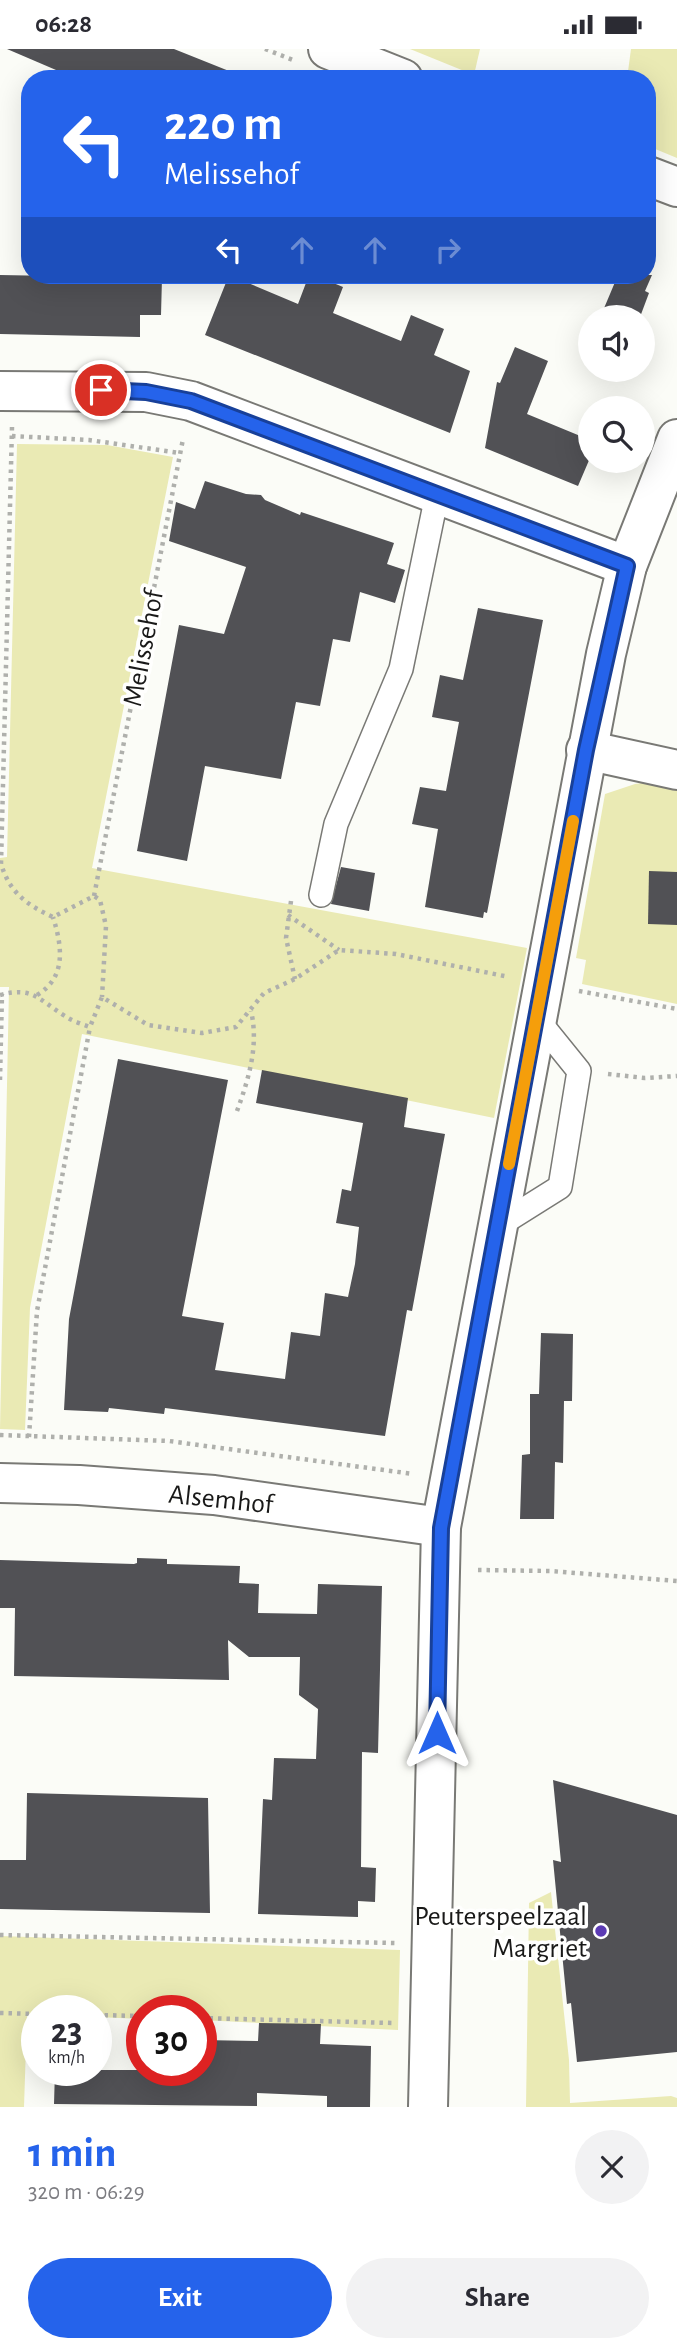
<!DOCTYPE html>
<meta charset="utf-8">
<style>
body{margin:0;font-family:"Alegreya Sans",sans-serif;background:#f2f2f3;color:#2b2b33;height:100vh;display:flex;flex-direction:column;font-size:26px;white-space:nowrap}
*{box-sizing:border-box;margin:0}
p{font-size:23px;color:#7c7c81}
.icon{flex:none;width:38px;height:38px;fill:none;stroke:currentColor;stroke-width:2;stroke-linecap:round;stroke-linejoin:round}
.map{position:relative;height:2058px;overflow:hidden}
.side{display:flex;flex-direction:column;background:#fff;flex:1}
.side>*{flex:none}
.banner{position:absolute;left:21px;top:21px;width:635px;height:214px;border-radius:28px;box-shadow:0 7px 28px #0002;background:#2563eb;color:#fff;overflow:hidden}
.tools{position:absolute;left:578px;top:256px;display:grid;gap:14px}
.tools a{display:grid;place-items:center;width:77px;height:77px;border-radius:50%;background:#fff;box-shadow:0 7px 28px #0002;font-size:35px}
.speed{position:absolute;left:21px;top:1946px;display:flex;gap:14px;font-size:35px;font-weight:700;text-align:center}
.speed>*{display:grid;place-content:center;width:91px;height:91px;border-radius:50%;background:#fff;box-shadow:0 7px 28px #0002;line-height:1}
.speed small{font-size:18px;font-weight:400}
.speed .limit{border:10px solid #d22;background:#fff;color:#111}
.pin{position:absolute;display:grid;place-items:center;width:60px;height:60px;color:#fff;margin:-30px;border:4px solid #fff;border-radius:50%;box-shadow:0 2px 7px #0007}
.me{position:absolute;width:77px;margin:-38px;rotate:0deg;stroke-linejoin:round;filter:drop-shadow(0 0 5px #0008)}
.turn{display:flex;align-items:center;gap:24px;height:147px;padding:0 28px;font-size:32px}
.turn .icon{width:91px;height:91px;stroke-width:2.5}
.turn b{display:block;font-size:49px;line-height:60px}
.lanes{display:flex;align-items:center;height:66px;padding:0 28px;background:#0003;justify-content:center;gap:35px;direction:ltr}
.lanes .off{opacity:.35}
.round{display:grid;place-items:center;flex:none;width:74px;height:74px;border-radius:37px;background:#f2f2f3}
.head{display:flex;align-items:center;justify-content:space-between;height:119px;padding:0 28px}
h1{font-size:42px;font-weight:700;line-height:52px;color:#2563eb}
.cta{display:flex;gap:14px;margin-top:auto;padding:14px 28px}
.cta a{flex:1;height:80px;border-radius:42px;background:#2563eb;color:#fff;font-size:28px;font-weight:700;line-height:80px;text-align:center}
.cta a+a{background:#f2f2f3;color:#2b2b33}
.status{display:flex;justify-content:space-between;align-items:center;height:49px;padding:0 35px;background:#fff;direction:ltr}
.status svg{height:19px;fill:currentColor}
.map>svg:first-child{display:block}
.green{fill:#eaeab4}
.building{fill:#515155}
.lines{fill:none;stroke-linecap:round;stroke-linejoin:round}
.service-casing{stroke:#797975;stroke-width:26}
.minor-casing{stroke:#797975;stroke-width:42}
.path{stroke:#afb0ac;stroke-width:4.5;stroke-dasharray:3.5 5;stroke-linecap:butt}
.service{stroke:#fff;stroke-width:23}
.minor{stroke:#fff;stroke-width:38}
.route-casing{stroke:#184099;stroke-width:18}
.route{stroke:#2563eb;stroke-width:12}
.slow{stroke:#f59e0b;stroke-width:12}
.poi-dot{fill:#5c3bb4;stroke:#fffffe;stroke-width:2.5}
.labels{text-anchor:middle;stroke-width:7;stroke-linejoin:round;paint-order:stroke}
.street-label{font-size:28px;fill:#191918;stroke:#fffffe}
.poi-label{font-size:28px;fill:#191918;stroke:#fffffe;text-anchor:end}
</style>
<div class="status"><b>06:28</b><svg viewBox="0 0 49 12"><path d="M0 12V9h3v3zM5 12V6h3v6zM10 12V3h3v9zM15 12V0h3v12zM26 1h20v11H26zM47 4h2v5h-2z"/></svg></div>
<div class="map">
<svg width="677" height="2058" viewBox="0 0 677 2058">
<rect width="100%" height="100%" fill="#fbfcf7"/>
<!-- green -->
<g class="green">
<polygon points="410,0 480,0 474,26"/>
<polygon points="631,0 677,0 677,109 648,97 648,30 627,30"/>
<polygon points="17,395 107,396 173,408 92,819 527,899 494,1069 82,985 30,1259 25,1381 0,1380 9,938 0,938 0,809 7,808"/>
<polygon points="658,732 677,737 677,955 582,935 586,911 576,909 605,745 635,735"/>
<polygon points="551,1843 569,2011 570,2054 671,2047 677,2049 677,2058 526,2058 529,1854"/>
<polygon points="0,1887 400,1901 398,1981 201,1971 201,1962 142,1962 142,1970 96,1968 96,1962 37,1962 37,1967 27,1967 24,2058 0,2058"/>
</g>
<!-- building -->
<g class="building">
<polygon points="7,0 174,0 244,28 77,30"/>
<polygon points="0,226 162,229 161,266 140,266 140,288 0,285"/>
<polygon points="229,226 298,255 309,226 314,226 343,238 333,264 401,292 411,266 444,280 434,306 470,322 450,384 205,286"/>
<polygon points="618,226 652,226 645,242 649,244 640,268 611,268 602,264"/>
<polygon points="515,298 548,312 527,365 590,391 590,409 578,437 485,399 497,333 500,334"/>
<polygon points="205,432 246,445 261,446 265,451 300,466 301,463 394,494 387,515 405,521 395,554 360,543 350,593 333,590 320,657 296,653 281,730 205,717 187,812 137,802 179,576 224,585 246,518 169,492 176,453 195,460"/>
<polygon points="478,559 543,571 487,864 484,863 483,869 425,858 438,780 412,775 420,738 446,742 459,673 432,668 440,626 463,631"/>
<polygon points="341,818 375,824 369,862 331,855"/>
<polygon points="649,822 677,823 677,876 648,875"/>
<polygon points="118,1010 228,1031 182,1267 224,1274 215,1321 285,1330 291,1283 320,1287 325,1244 348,1248 355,1215 359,1178 336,1174 342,1140 351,1142 363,1074 256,1054 262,1021 408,1049 404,1078 445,1085 412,1262 407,1261 385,1387 165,1359 164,1365 109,1359 108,1363 64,1361 69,1270"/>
<polygon points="541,1284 573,1285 572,1352 564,1352 563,1414 555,1413 554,1470 520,1470 522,1406 530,1405 530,1345 539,1345"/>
<polygon points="137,1509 167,1510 167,1515 240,1517 239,1534 259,1535 258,1564 317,1565 318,1535 382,1537 378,1704 362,1703 361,1818 376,1819 375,1853 358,1852 358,1868 258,1865 263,1750 272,1751 274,1709 316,1710 318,1660 299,1646 300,1608 249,1608 228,1591 229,1631 14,1627 15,1559 0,1559 0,1511 134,1515 137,1514"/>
<polygon points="553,1731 677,1766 677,2003 577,2013 571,1954 567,1955 553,1811 561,1813"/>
<polygon points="27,1744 208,1749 210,1864 0,1860 0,1811 26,1811"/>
<polygon points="259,1974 321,1975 320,1995 371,1997 370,2058 327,2058 327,2047 257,2044 257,2057 54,2055 55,2021 201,2021 201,1991 258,1992"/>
</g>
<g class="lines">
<!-- service casing -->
<g class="service-casing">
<g id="service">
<polyline points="321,846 336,775 401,620 437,446"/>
<polyline points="498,1177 560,1138 579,1022 537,970"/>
</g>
</g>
<!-- minor casing -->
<g class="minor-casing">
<g id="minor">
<polyline points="328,0 403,30"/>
<polyline points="648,127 677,138"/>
<polyline points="0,342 146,343 191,352 627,517"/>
<polyline points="586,701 677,721"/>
<polyline points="0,1434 79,1436 214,1446 441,1478"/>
<polyline points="428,2058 441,1478 606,605 627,517 677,390"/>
</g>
</g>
<!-- path -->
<g class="path">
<polyline points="265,0 293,11"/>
<path d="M12,378L1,815C10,844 27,856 53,868L94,847L100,851L106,877L102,948"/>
<polyline points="12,387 89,391 180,404"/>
<polyline points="94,847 183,390"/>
<polyline points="291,852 286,889 295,930"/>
<polyline points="288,866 339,901"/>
<polyline points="579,942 677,960"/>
<path d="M0,946C33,937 39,951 65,967C72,972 82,975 90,978L102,948L148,976L202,984L236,978L264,944L295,930L339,901L396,905L509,928"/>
<path d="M37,946C67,928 62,897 53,868"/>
<polyline points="608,1025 645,1029 677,1027"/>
<polyline points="0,1031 2,945"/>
<path d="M237,1062C249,1029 259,996 251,962"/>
<polyline points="0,1386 169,1392 413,1425"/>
<polyline points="29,1388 37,1262 90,978"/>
<polyline points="478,1521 550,1522 677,1532"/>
<polyline points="0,1886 395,1894"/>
<polyline points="0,1964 37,1965"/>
<polyline points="96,1966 142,1967"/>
<polyline points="201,1969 393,1974"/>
</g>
<!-- service -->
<use href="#service" class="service"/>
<!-- minor -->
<use href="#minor" class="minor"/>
</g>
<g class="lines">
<!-- route casing -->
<g class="route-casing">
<polyline id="route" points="101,341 146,343 191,352 627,517 586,701 441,1479 437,1684"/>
</g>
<!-- route -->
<use href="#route" class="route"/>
<!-- slow -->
<polyline class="slow" points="509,1115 573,772"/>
</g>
<!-- markers -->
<circle class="poi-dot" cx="601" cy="1882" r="7"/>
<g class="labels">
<!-- street labels -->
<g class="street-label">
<text transform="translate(142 599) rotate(-79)" y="10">Melissehof</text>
<text transform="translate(221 1449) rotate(6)" y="10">Alsemhof</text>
</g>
<!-- poi labels -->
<g class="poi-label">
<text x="587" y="1876">Peuterspeelzaal<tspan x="587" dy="32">Margriet</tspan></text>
</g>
</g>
</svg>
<div class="tools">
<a><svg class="icon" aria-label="sound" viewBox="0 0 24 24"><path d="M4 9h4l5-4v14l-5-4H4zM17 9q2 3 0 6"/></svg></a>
<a><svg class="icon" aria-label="search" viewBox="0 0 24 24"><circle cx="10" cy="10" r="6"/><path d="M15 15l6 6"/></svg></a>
</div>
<div class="speed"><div>23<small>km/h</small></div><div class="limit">30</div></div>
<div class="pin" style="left:101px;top:341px;background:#d93025"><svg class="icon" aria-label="arrive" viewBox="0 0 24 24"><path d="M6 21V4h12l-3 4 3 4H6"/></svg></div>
<svg class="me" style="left:437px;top:1684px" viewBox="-20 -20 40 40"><path d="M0-17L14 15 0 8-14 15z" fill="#2563eb" stroke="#fff" stroke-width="4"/></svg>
<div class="banner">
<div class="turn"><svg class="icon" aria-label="left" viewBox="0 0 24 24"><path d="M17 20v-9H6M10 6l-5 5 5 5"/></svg><div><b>220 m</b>Melissehof</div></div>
<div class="lanes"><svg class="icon" aria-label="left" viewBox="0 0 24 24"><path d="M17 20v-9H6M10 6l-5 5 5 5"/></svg><svg class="icon off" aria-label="ahead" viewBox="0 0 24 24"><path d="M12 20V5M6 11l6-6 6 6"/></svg><svg class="icon off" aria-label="ahead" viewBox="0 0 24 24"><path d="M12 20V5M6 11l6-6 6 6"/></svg><svg class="icon off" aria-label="right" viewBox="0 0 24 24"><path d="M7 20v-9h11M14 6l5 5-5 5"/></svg></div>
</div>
</div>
<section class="side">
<div class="head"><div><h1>1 min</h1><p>320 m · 06:29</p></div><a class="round"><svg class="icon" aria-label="close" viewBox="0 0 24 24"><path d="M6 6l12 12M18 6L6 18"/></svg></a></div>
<div class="cta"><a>Exit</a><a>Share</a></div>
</section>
